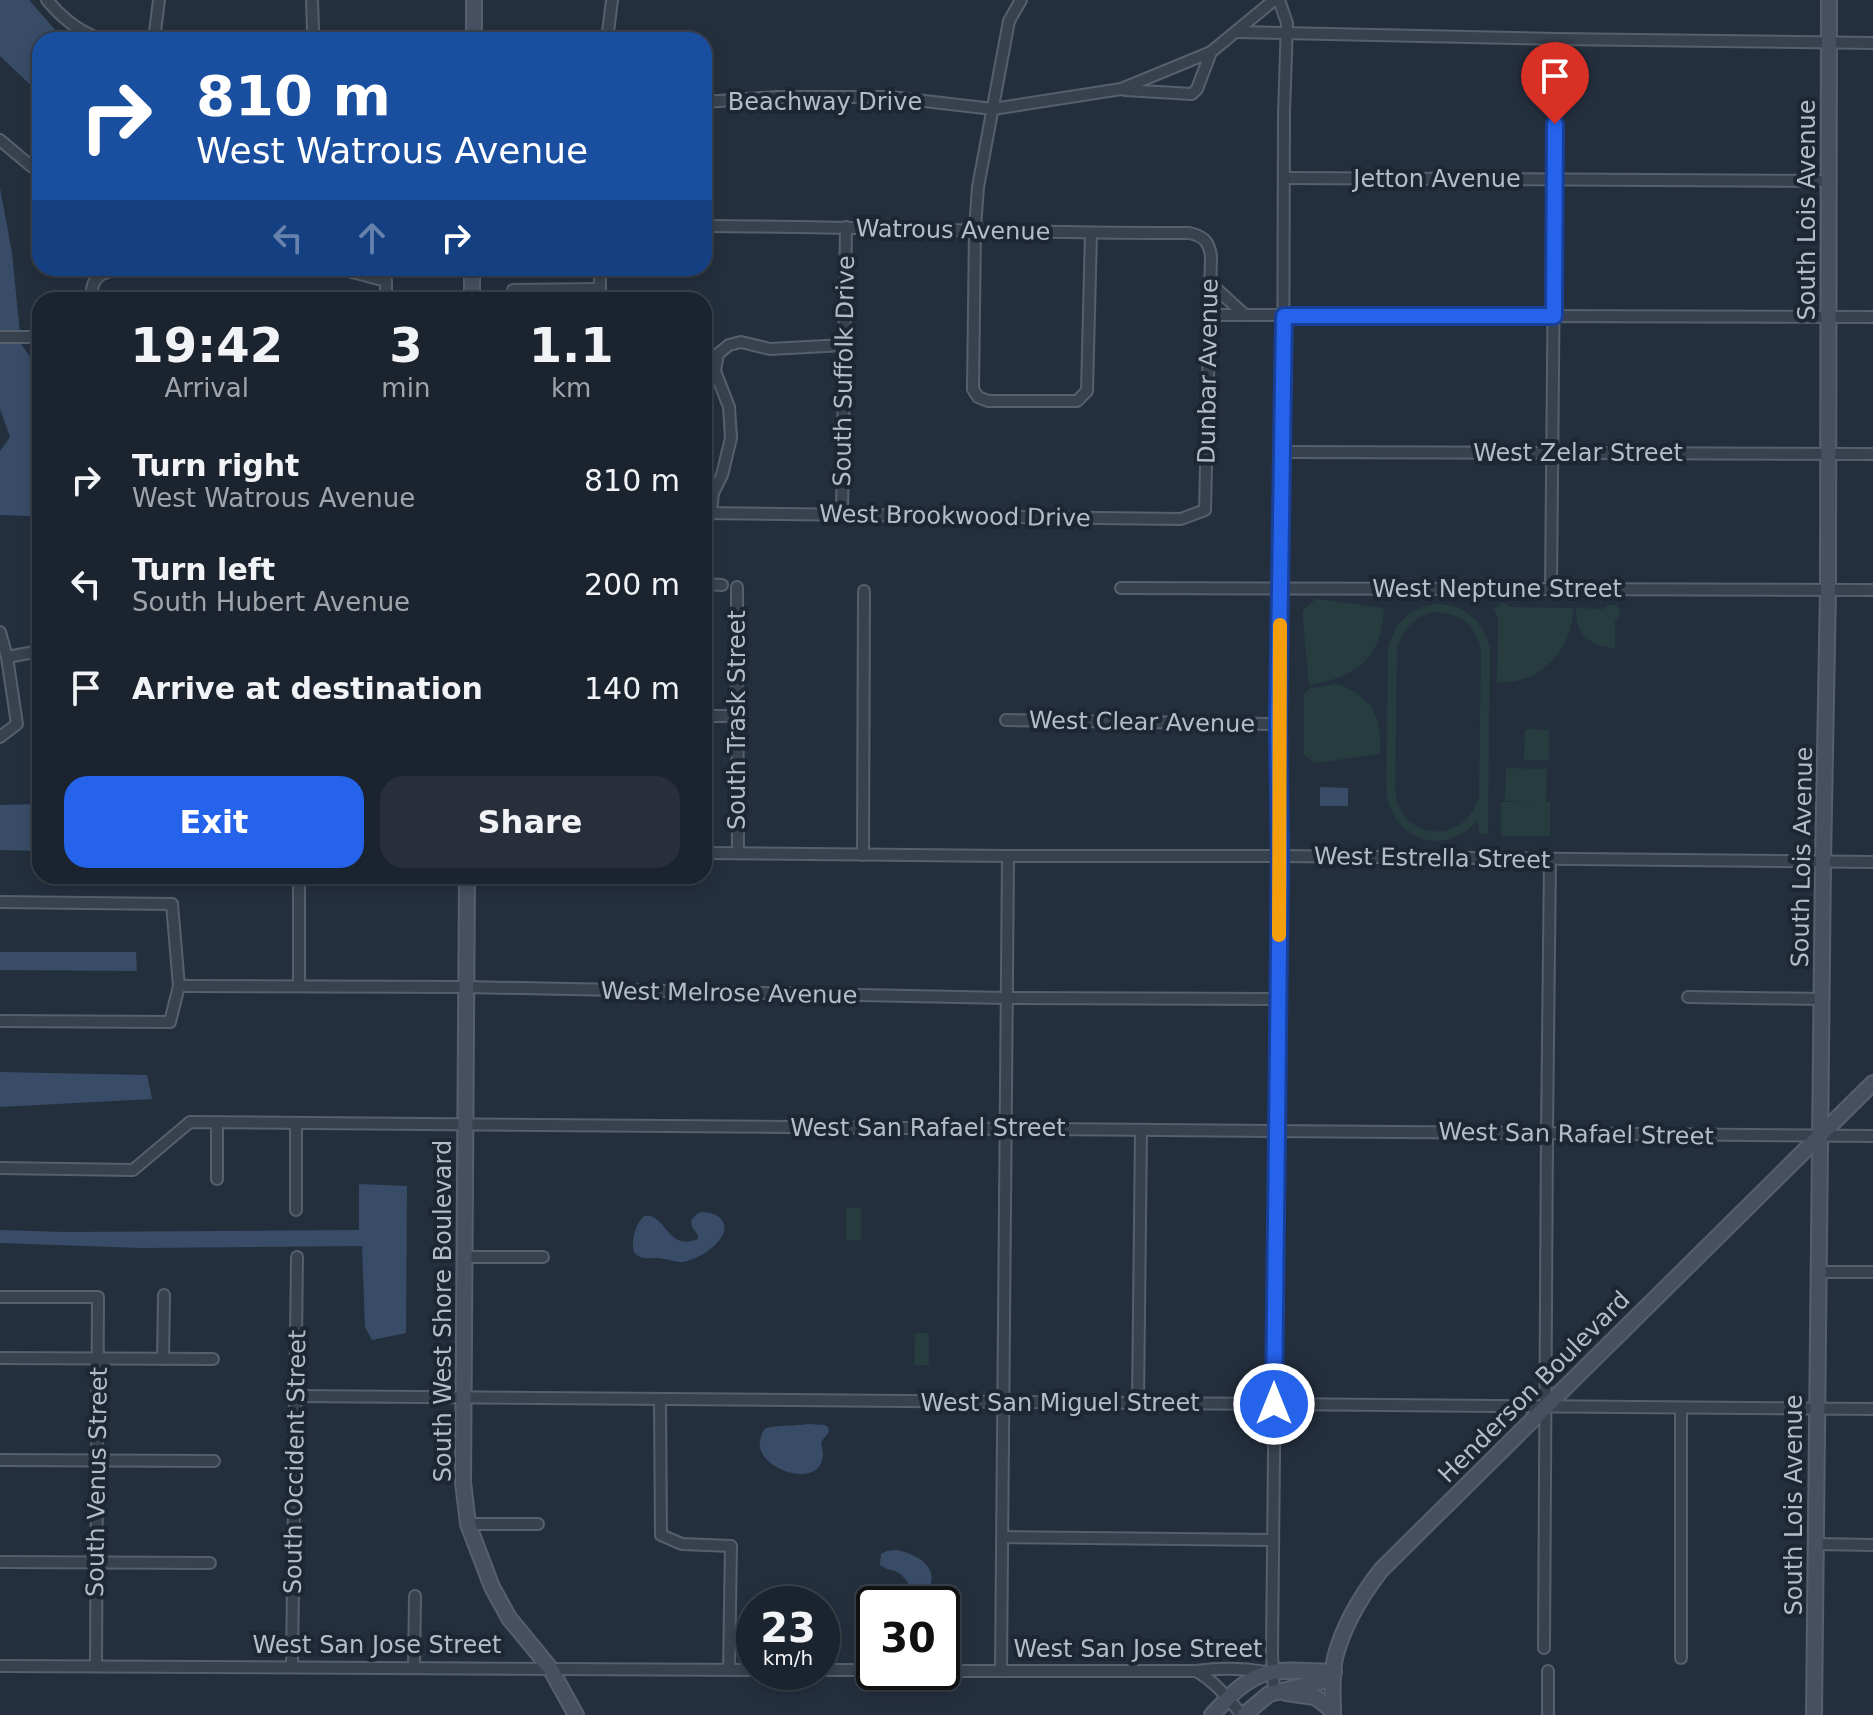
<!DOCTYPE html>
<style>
body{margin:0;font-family:"DejaVu Sans",sans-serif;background:#282f3a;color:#f1f3f6;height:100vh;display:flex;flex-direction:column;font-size:30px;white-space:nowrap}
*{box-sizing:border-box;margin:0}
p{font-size:26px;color:#a0a4aa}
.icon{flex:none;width:44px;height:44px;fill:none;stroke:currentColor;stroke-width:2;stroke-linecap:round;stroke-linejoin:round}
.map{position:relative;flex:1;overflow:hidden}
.sheet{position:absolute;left:32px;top:292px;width:680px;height:592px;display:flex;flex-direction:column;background:#1b232e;border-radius:24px;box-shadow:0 4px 12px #0003,0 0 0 2px #39404a}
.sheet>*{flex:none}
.top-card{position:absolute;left:32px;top:32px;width:680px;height:244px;border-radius:24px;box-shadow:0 4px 12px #0003,0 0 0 2px #39404a;background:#1a4fa0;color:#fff;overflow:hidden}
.speed{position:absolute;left:736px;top:1586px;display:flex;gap:16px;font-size:40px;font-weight:700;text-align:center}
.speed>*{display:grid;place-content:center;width:104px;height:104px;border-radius:50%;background:#1b232e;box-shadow:0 4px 12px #0003,0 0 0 2px #39404a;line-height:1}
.speed small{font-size:20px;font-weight:400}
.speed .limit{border:4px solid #111;border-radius:12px;background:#fff;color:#111}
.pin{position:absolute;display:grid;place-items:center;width:68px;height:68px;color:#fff;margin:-82px -34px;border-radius:50% 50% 50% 0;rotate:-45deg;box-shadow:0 0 8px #0007}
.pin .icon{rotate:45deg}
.me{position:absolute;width:88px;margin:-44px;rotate:0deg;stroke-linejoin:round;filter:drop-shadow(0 0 6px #0008)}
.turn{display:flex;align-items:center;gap:28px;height:168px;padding:0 32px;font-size:36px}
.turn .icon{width:104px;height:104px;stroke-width:2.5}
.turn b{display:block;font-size:56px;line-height:68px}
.lanes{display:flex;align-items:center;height:76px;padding:0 32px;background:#0003;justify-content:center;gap:40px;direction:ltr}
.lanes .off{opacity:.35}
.eta{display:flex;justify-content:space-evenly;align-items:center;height:136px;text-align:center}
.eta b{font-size:48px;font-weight:700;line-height:56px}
.button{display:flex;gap:16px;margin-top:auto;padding:16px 32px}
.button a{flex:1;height:92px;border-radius:24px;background:#2563eb;color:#fff;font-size:32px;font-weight:700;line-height:92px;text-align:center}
.button a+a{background:#282f3a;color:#f1f3f6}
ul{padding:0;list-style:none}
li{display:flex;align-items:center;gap:24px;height:104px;padding:0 32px}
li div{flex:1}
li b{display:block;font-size:30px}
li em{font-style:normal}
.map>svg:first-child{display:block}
.green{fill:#263c3f;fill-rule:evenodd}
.water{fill:#394c67}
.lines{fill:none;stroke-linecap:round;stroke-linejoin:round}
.street-casing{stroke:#565f6c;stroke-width:14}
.secondary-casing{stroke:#565f6c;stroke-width:18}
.street{stroke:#38414e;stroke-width:10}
.secondary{stroke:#465061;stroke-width:14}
.route-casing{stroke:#184099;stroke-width:20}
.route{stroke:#2563eb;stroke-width:14}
.slow{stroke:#f59e0b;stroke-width:14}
.labels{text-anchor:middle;stroke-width:8;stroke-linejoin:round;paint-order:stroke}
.street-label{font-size:24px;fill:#b4bcc9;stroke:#1d2633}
</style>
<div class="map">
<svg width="1873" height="1715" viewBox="0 0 1873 1715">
<rect width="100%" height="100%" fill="#242f3e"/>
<!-- green -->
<g class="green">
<path d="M1316,599L1384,608C1381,659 1358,677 1309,685L1302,611Z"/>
<path d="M1503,602L1510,607L1573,608C1573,651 1539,685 1497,682L1498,619L1494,609Z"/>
<path d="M1437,604C1464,604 1483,621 1490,647L1488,834H1479L1478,820C1443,861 1386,837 1386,784L1388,652C1392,625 1409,607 1437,604ZM1430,613C1456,610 1476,624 1481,650L1479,796C1466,846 1400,842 1395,791L1397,649C1402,630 1412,619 1430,613Z"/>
<path d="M1608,605H1616L1620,610L1619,616L1615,621V648C1590,646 1575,635 1576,608L1603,609Z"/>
<path d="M1338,684C1375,699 1381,717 1380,754L1315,763L1304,755V694L1310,688Z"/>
<polygon points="1527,729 1547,730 1549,731 1549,758 1547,760 1524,760 1525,730"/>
<polygon points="1506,768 1547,769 1546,802 1550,802 1550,836 1501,836 1501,802 1536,802 1505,801"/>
<rect x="846" y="1208" width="15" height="32"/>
<polygon points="915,1333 929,1333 929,1365 914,1365"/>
</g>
<!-- water -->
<g class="water">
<polygon points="0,0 29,0 56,31 73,40 40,40 40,94 0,56"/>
<polygon points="0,188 12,253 21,344 31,358 40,387 40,532 29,516 0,515 0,451 10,437 0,409"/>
<polygon points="1320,787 1348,788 1348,806 1320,806"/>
<polygon points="40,804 40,851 0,850 0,805"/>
<polygon points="0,952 136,952 137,971 0,970"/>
<polygon points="0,1072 147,1075 152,1099 0,1107"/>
<polygon points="359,1184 407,1186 406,1333 372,1340 365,1327 362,1246 140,1248 0,1243 0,1230 65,1232 359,1230"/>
<path d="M702,1212C710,1213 714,1213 720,1218C738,1236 697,1262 681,1262C674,1262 665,1258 657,1258C647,1258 641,1260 634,1252C631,1241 635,1224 644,1216C667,1213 666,1252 698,1239V1235L692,1227L691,1220L697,1214Z"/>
<path d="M808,1424L824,1425L828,1427L829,1432L821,1442C822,1448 824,1454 822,1460C815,1489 755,1468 760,1441C761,1436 762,1432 765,1429C771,1425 798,1426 808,1424Z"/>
<path d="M896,1550C918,1554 942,1568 927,1593C910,1595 911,1582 899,1573C893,1569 886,1570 880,1565L881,1554L887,1551Z"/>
</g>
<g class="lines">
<!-- street casing -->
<g class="street-casing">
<g id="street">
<path d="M47,0C62,18 81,34 105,40"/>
<polyline points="1021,0 1009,21 978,187 975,229 973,389 978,397 988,401 1077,401 1087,391 1091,233"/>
<polyline points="1237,32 1556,39 1873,43"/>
<polyline points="154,40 159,0"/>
<polyline points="310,40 313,30 312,0"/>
<polyline points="607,40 612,0"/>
<polyline points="1125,90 1192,94 1197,89 1211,52"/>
<polyline points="704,102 777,97 890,97 993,109 1121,89 1211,52 1274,0"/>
<polyline points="0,140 31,166 40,170"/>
<polyline points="1285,178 1829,181"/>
<path d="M704,226C866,227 1027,233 1189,233C1203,236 1209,241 1211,256L1205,510L1181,519L704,513"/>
<polyline points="337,268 386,281 386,300"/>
<polyline points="600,268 600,300"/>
<polyline points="1210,283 1245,315 1873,317"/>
<polyline points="513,290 600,289"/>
<path d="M92,300C89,274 105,271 126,268"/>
<polyline points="1210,315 1245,315"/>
<polyline points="0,337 40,337"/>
<polyline points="1283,452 1873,454"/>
<polyline points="711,513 713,493 722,475 731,438 729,407 715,371 718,354 729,345 741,342 770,349 844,345"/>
<polyline points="842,514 846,227"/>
<polyline points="704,584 722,585"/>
<polyline points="737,587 738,853"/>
<polyline points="1121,588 1873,590"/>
<polyline points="1551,589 1556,39"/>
<polyline points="0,632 7,657 17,724 0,737"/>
<polyline points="7,657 40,651"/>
<polyline points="704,716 738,716"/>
<polyline points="1006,720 1278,724"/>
<polyline points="704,853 1008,856 1280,856 1873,862"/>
<polyline points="863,855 864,591"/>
<polyline points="299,876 299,986"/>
<polyline points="0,902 172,904 179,986 170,1022 0,1021"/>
<polyline points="179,986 466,987 1007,998 1278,999"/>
<polyline points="1688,997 1821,999"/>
<polyline points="296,1123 296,1210"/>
<polyline points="0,1168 133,1170 190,1122 1873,1136"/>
<polyline points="217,1179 217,1123"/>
<polyline points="465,1257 543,1257"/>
<polyline points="1819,1272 1873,1272"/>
<polyline points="0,1297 98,1297 96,1666"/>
<polyline points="0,1358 213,1359"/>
<polyline points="163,1359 164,1295"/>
<polyline points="295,1396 1873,1409"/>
<polyline points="660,1400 661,1535 682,1544 731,1546 729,1669"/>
<polyline points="1138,1403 1141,1130"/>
<polyline points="1681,1408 1681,1658"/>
<polyline points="0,1460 214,1461"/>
<polyline points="468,1524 538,1524"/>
<polyline points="1003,1537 1273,1540"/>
<polyline points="1816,1544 1873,1545"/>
<polyline points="0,1562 210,1563"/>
<polyline points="1544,1648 1547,1133 1550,859"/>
<polyline points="0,1666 754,1670"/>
<polyline points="292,1667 297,1257"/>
<polyline points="414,1668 415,1596"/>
<polyline points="822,1670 874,1670"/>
<path d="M942,1671H1196C1218,1668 1243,1668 1265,1672"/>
<polyline points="1001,1671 1008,856"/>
<path d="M1196,1671C1216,1682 1227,1698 1242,1715"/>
<polyline points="1548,1671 1548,1715"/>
<polyline points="1274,1692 1272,1654 1280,856 1278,724 1283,452 1284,112 1287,23 1279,0"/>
</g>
</g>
<!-- secondary casing -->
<g class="secondary-casing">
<g id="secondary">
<polyline points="474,40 474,0"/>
<polyline points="472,300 472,268"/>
<polyline points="467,876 463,1482 468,1524 492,1587 509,1618 550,1668 576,1715"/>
<polyline points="1286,1693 1315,1697 1333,1711"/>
<path d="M1212,1715C1227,1699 1245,1678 1268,1673C1287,1668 1314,1672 1334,1672"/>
<polyline points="1244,1715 1269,1694 1320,1682 1334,1672"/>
<path d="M1333,1715C1333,1697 1331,1676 1335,1658C1343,1626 1361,1596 1381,1570L1873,1083"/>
<polyline points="1814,1715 1823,862 1828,590 1829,0"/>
</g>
</g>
<!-- street -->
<use href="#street" class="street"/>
<!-- secondary -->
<use href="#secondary" class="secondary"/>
</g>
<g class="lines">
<!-- route casing -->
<g class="route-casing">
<polyline id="route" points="1274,1404 1280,856 1278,724 1284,316 1554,316 1555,124"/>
</g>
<!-- route -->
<use href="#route" class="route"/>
<!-- slow -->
<polyline class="slow" points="1279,935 1280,625"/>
</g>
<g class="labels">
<!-- street labels -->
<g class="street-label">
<text x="825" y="110">Beachway Drive</text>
<text x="1437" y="187">Jetton Avenue</text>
<text transform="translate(1807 210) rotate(-90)" y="8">South Lois Avenue</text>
<text transform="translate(953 230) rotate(1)" y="8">Watrous Avenue</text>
<text transform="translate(844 371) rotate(-89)" y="8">South Suffolk Drive</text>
<text transform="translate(1208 371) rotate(-89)" y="8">Dunbar Avenue</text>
<text x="1578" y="461">West Zelar Street</text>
<text transform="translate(955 516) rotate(1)" y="8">West Brookwood Drive</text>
<text x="1497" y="597">West Neptune Street</text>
<text transform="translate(737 720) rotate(-90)" y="8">South Trask Street</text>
<text transform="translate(1142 722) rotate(1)" y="8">West Clear Avenue</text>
<text transform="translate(1802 857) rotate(-89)" y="8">South Lois Avenue</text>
<text transform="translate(1432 858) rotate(1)" y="8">West Estrella Street</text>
<text transform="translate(729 993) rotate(1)" y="8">West Melrose Avenue</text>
<text x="928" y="1136">West San Rafael Street</text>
<text transform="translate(1576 1134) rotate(1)" y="8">West San Rafael Street</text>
<text transform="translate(443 1311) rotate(-90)" y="8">South West Shore Boulevard</text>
<text transform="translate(1534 1387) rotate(-45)" y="8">Henderson Boulevard</text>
<text x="1060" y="1411">West San Miguel Street</text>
<text transform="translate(295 1462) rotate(-89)" y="8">South Occident Street</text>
<text transform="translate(97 1482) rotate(-89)" y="8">South Venus Street</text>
<text transform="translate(1794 1505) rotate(-90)" y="8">South Lois Avenue</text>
<text x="377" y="1653">West San Jose Street</text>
<text x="1138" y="1657">West San Jose Street</text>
</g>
</g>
</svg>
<div class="speed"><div>23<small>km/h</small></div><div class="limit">30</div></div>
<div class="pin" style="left:1555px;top:124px;background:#d93025"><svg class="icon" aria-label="arrive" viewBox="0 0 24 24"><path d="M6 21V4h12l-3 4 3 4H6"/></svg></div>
<svg class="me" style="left:1274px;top:1404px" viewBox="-20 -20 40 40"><circle r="17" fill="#2563eb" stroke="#fff" stroke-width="3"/><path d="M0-11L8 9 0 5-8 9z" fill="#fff"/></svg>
<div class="top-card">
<div class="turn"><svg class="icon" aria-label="right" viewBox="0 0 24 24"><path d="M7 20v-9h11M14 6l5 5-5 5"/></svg><div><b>810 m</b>West Watrous Avenue</div></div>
<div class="lanes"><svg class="icon off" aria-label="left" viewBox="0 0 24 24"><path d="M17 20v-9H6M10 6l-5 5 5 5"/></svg><svg class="icon off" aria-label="ahead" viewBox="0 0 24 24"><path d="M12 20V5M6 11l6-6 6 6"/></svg><svg class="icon" aria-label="right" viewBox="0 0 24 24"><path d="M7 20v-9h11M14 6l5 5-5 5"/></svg></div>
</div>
<section class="sheet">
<div class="eta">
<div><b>19:42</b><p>Arrival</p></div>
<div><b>3</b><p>min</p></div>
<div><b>1.1</b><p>km</p></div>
</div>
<ul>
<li><svg class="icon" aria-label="right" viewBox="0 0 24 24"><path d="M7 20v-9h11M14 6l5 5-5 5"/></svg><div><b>Turn right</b><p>West Watrous Avenue</p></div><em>810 m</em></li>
<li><svg class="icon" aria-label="left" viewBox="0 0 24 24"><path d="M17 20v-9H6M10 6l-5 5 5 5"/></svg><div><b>Turn left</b><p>South Hubert Avenue</p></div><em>200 m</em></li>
<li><svg class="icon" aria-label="arrive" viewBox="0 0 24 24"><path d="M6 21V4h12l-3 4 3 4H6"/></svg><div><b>Arrive at destination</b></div><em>140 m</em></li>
</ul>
<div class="button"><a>Exit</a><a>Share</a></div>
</section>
</div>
